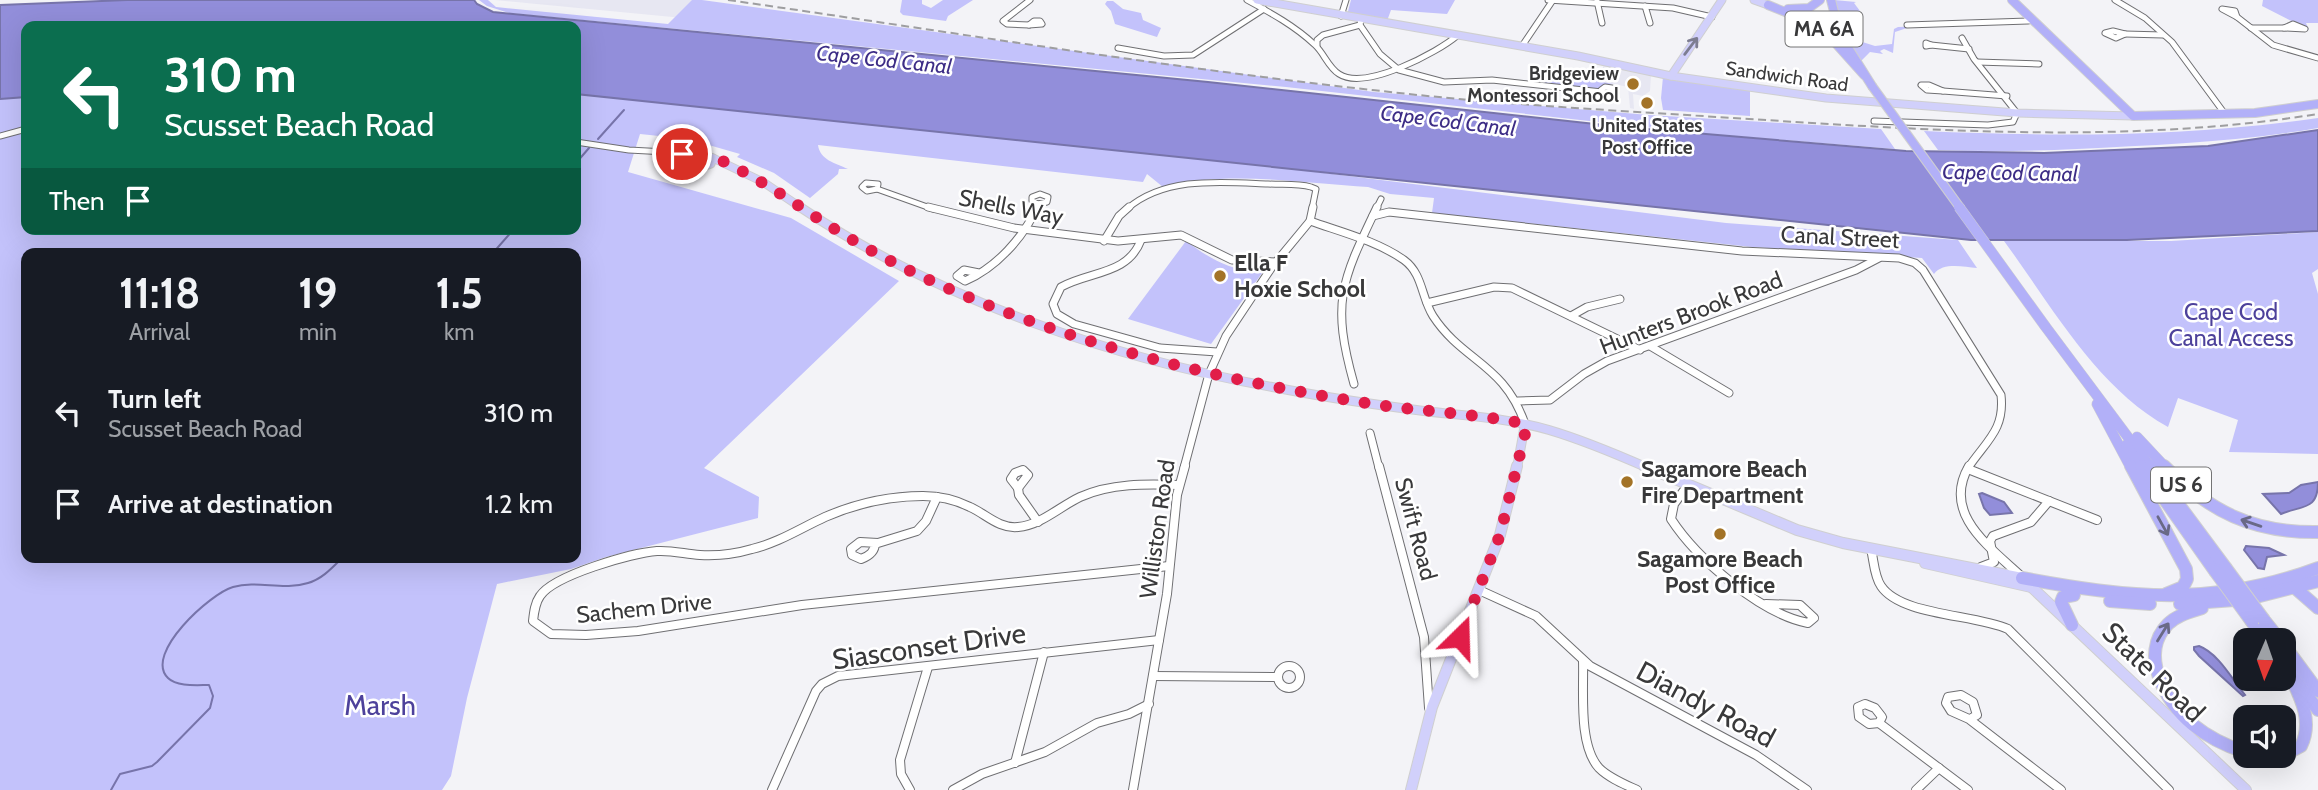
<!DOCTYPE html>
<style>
body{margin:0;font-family:Cabin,sans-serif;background:#242831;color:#f1f3f6;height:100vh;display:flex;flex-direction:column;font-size:26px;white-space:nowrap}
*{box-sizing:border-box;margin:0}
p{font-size:23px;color:#9ea1a6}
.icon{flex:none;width:38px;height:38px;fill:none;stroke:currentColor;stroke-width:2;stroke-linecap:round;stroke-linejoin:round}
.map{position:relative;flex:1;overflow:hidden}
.drawer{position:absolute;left:21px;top:248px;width:560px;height:315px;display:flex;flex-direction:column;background:#171b24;border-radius:14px;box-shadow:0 7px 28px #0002}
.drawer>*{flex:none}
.top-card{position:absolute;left:21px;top:21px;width:560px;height:214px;border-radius:14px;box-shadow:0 7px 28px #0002;background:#0b6e4f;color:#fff;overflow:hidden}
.needle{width:46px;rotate:182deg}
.fabs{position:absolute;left:2233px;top:628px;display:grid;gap:14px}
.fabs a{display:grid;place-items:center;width:63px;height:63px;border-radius:14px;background:#171b24;box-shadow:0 7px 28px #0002;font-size:35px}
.pin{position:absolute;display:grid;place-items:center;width:60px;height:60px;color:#fff;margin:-30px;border:4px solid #fff;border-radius:50%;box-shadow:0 2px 7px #0007}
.me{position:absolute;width:77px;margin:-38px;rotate:22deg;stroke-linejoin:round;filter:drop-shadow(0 0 5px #0008)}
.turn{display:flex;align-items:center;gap:24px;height:147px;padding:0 28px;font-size:32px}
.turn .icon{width:91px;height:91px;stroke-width:2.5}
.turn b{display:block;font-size:49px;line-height:60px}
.then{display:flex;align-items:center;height:66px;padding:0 28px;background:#0003;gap:14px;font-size:26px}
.eta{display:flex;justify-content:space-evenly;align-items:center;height:119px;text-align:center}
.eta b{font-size:42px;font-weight:800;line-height:49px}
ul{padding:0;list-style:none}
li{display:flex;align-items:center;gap:21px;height:91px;padding:0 28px}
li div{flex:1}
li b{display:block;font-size:26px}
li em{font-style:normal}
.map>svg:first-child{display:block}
.built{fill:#e7e7f2}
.green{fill:#c3c2fb;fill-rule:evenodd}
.water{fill:#928eda;stroke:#7774aa;stroke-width:2}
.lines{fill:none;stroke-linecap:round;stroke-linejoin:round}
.stream{stroke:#7774aa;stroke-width:2}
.minor-far2-casing{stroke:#6f6f72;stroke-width:7}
.minor-far1-casing{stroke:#6f6f72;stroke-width:9}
.minor-casing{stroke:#6f6f72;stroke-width:10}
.major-far2-casing{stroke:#cfcfd0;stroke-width:9}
.major-far1-casing{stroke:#cfcfd0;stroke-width:10}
.major-casing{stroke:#cfcfd0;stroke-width:12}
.highway-far2-casing{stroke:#cfcfd0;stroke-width:10}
.highway-far1-casing{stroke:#cfcfd0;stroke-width:11}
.highway-casing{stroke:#cfcfd0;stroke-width:14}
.minor-far2{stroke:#fff;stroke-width:5}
.minor-far1{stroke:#fff;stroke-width:7}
.minor{stroke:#fff;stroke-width:8}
.major-far2{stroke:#d1d0fb;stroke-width:7}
.major-far1{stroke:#d1d0fb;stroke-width:8}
.major{stroke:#d1d0fb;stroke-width:10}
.highway-far2{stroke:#b2b0f8;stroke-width:8}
.highway-far1{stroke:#b2b0f8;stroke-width:10}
.highway{stroke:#b2b0f8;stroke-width:12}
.rail{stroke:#9e9ea0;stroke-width:2;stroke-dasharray:8 4.5;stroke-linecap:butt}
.highway-bridge-far2-casing{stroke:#cfcfd0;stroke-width:10;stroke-linecap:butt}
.highway-bridge-far1-casing{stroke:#cfcfd0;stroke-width:11;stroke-linecap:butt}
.highway-bridge-casing{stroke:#cfcfd0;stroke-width:14;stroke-linecap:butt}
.highway-bridge-far2{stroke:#b2b0f8;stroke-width:8}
.highway-bridge-far1{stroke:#b2b0f8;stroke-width:10}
.highway-bridge{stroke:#b2b0f8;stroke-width:12}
.oneway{stroke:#7d7d91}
.oneway2{stroke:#696986}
.route{stroke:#e11d48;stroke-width:12;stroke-dasharray:0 21.6}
.poi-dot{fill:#a37327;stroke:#fff;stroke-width:2.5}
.labels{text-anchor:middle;stroke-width:5;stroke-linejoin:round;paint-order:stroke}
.far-poi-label{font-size:19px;font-weight:bold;fill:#39393a;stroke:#fff;text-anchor:end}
.far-street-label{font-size:19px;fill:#39393a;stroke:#fff}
.shield{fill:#fff;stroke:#747475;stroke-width:2}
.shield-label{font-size:21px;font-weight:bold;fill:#39393a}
.far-water-label{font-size:21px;font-style:italic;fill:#3d2d86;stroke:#fff}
.street-label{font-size:23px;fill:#39393a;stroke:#fff}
.poi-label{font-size:23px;font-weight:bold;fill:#39393a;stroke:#fff;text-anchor:start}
.park-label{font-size:23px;fill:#4d419b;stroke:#fff}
.near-street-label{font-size:28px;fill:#39393a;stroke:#fff}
.near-park-label{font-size:28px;fill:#4d419b;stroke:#fff}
</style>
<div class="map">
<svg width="2318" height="790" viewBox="0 0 2318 790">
<rect width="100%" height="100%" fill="#f3f3f7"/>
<!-- built -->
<g class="built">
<polygon points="495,0 696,0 683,18"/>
<polygon points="1604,63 1651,75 1650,91 1643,96 1633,94 1634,109 1630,108 1628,87 1600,81"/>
</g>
<!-- green -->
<g class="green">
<polygon points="479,0 488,0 496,7 668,24 692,0 702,0 1374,92 1649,115 1881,129 1895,149 1697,133 1286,87 509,13 487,6"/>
<polygon points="902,0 922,0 922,4 931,8 943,0 973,0 948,16 946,21 903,15 900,12"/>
<polygon points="1351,0 1455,0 1447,14 1391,10 1387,21 1347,15"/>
<polygon points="1834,0 1856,2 1854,3 1860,11 1853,39 1875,46 1892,44 1894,29 1898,27 2022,23 1910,27 1895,32 1893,53 1884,49 1880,51 1883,54 1870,52 1861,61 1843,34"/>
<polygon points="2263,0 2318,0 2318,23 2306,23 2309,30 2262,6"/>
<polygon points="1107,1 1113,1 1123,9 1141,13 1143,20 1161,28 1157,37 1115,24 1111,11 1105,4"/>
<polygon points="1534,69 1613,84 1601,86 1596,90 1534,83"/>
<polygon points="1663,77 1750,90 1750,116 1663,110 1661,98"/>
<path d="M576,94L1292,169L1726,223L1958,240L1977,268C1963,267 1943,262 1934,274L1922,258L1752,247L1432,213L1434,198L1390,194L1368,187C1303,183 1226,170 1163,187L1147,174L1143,182L818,145C820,160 835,163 848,169H839L838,174L810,198L774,173L737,157L740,154L733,152L688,139L640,134L628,172L791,218L899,281L704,468L759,497L758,518L606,557L571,569L497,584L467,698L451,776L442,790H0V99L26,97V229H576ZM26,254H576V558H26Z"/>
<path d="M2318,118V128C2239,142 2158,145 2077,149C2031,151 1984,152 1938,150L1924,131C2057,137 2185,137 2318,118Z"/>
<path d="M2318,232V269L2312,273L2318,294V454L2229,452L2238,420L2178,398L2168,427C2096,387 2052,306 2004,241H2171Z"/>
<path d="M1186,241C1207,257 1238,276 1265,269L1211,344L1128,319Z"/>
</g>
<!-- water -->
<g class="water">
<polygon points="127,0 474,0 477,4 493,12 1208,82 1623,127 1906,151 2044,153 2208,146 2318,130 2318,231 2127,240 1971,240 576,94 576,26 26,26 26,97 0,99 0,5"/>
<path d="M2318,482C2318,511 2302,505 2281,514L2263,494L2289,493L2301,485Z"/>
<polygon points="1982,493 2004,502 2012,513 1990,515 1984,508 1979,494"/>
<polygon points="2246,546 2269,548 2284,555 2267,557 2264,569 2258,568 2244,550"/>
<path d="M2199,646C2218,653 2232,679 2245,695L2243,696L2199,656L2194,650V647Z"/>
</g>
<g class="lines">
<!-- stream -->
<g class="stream">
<polyline points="598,139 624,110"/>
<polyline points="576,163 589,148"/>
<polyline points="492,254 514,229"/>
<path d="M111,790L120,774L152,766L157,762L210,708L213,696L209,685C197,685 177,687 168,678C143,654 211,593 233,587C258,580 283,591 308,583C322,579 332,568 342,558"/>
</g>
<!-- minor-far2 casing -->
<g class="minor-far2-casing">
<g id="minor-far2">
<path d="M1247,0C1271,13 1295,26 1315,45C1324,53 1328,67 1339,74C1365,91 1437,53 1458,35"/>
<polyline points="1548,0 1673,8 1712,17"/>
<polyline points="2115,0 2145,18 2172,42 2225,114"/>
<polyline points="1597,1 1602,23"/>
<polyline points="1645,6 1650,23"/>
<polygon points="2222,9 2235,11 2237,17"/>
<polyline points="1341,16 1346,0"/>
<polyline points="2237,17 2273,45 2318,58"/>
<polyline points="1361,19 1360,25 1380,54 1399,70 1444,82 1492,80 1602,92"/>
<polygon points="1034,21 1040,21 1042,24 1029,25"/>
<polygon points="2293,24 2305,29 2284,28"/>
<polyline points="1029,25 1007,24 1003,21 1030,0"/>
<polyline points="1907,25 2028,21"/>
<polyline points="2251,28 2284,28"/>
<polygon points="2113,31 2125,34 2116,38 2105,33"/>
<polyline points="2125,34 2163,35"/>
<polygon points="1926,43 1931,45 1926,46"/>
<polyline points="1931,45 1969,49"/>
<polyline points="1317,46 1317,40 1323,35 1360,25"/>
<polyline points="1522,46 1553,0"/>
<polyline points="1118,48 1164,56 1193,55 1264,9"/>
<polyline points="1977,62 2039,64"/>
<polygon points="1921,85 1929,85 1943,91 1927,90"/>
<polygon points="1605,87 1612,88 1616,93 1604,93 1601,90"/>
<polyline points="1943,91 2007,96"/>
<polyline points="1874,121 1988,125 2013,122 2017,113 1974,59 1962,38"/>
<polyline points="0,136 26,129"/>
<polyline points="576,142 629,150 703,154"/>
<polygon points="866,183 878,184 877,189 867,191 862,187"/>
<polyline points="877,189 933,209"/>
<polygon points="1040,194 1048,197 1047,202 1038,204 1032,201 1032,197"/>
<polyline points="1036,209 1038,204"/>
<path d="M1127,209C1165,176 1221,182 1268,184C1282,185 1297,183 1311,187L1316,189L1312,209"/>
<polyline points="1376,209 1381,199"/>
</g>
</g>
<!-- minor-far1 casing -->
<g class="minor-far1-casing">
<g id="minor-far1">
<polyline points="928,207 1014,228 1118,241 1181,235 1232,260 1276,262"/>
<path d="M1373,216L1389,212L1742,251L1899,258L1915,263L1923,270L2001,395C2005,430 1986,441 1968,468"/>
<path d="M1310,221C1341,232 1377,241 1404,260C1423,274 1421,297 1433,316C1463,362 1504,363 1525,424"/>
<path d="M1141,240C1128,275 1090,271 1061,287L1053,304L1057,314L1074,324L1160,348L1217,352"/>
<polyline points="1104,241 1119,216 1129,207"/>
<path d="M979,273L964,270L957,276L965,281C996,268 1024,237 1037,207"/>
<polyline points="1427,303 1494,287 1512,288 1640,350"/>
<polyline points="1571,316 1587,307 1620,299"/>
<polyline points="1650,346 1729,393"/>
<path d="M1354,384C1331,302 1341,282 1377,207"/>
<polyline points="1518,401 1550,400 1584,374 1607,361 1856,270 1879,258"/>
<polyline points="1370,433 1379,468"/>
<polyline points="1184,468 1209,374 1226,336 1272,267 1310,221 1313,207"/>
</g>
</g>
<!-- minor casing -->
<g class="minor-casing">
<g id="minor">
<polyline points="1379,466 1424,637 1429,708"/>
<path d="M1969,466C1941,514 1990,547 2022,577"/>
<polyline points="1968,469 2097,520"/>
<polygon points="1023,470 1028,475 1018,488 1011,479 1015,473"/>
<path d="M1688,485L1674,504L1671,519C1697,559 1761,614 1808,623L1814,618L1800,605L1766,604"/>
<polyline points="1018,488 1019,495 1038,522"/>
<path d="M875,543C875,552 869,556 861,559L852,555L851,549L860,542L878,543L917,531L926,521L937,497"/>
<path d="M1871,549C1874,561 1874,576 1881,586C1901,616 1975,614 2008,629L2169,790"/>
<path d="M1169,566L802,605L638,631L586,635L551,634L533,621C534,612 535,603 540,596C554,575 632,553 657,551C672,550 685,554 700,555C717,556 735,554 752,549C778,543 801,528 825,517C855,504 890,496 923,496C939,496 956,500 970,507C986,514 999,529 1018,527C1041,525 1059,507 1080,497C1111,483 1146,484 1179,485"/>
<polyline points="1981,567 1994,562 1990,541 1993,536 2031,522 2049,501"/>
<polyline points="1479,590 1536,616 1590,666 1756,755 1807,790"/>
<path d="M1583,661C1584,690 1578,745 1599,768C1609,778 1624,784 1637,790"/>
<circle cx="1289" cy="677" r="11"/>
<polyline points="1153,676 1277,677"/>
<polygon points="1865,704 1875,708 1882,717 1879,723 1869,724 1859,717 1858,707"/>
<polyline points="1970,719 1977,715 1973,702 1961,695 1948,697 1946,703 1951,711 1969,719 2061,790"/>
<polyline points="1879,723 1968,790"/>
<polyline points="1015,763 1044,652"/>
<polyline points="772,790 816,691 822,684 838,676 1159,640"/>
<polyline points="910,790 901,774 900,760 928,667"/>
<polyline points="953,790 982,774 1045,752 1097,723 1129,714 1149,704"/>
<polyline points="1133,790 1167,594 1177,495 1185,466"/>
<polyline points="1916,790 1939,768"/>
</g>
</g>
<!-- major-far2 casing -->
<g class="major-far2-casing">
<g id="major-far2">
<polyline points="1257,0 1578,56 1671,76 1826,98 2017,113 2133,116"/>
<polyline points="1754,0 1768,5"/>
<polyline points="1671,76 1722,0"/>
<polygon points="703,154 713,158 711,164 697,169 688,166 687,162"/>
<polyline points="713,158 763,182 803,209"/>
</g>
</g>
<!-- major-far1 casing -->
<g class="major-far1-casing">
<g id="major-far1">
<path d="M800,207C940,301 1118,360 1283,389C1330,398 1377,405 1424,411C1466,416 1509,418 1549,430C1583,440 1616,454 1648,468"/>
<polyline points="1517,468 1525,424"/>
</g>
</g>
<!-- major casing -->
<g class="major-casing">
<g id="major">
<polyline points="1644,466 1797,530 1843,543 2022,578 2246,790"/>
<polyline points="1925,563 2031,587"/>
<polyline points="1411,790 1432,707 1500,535 1517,466"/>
</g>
</g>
<!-- highway-far2 casing -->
<g class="highway-far2-casing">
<g id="highway-far2">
<polyline points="1831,0 1840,35 1872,86"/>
<polyline points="2012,0 2133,116 2255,113 2318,104"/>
<polyline points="1768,5 1820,26 1864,75"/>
<polyline points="1788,9 1809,8 1820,0"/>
</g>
</g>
<!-- highway-far1 casing -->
<g class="highway-far1-casing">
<g id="highway-far1">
<polyline points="2045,326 2151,468"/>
<polyline points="2097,404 2131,468"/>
<polyline points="2137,437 2166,468"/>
<polyline points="2126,445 2142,468"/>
</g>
</g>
<!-- highway casing -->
<g class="highway-casing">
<g id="highway">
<polyline points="2131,466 2186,569 2187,579 2183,587 2166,594"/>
<polyline points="2141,466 2215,571"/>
<polyline points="2150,466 2225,567"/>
<path d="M2164,466C2210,512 2253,533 2318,532"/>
<path d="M2022,578C2129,598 2214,607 2318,568"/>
<polyline points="2294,587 2318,608"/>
<polyline points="2110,601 2150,604"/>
<polyline points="2180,604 2248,599 2318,581"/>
<path d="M2202,608C2190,612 2177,615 2168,624C2138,654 2166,703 2192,724C2208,737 2226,746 2245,752"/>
<polyline points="2264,620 2280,640"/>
<polyline points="2252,622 2266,640"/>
<polyline points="2072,625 2061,602 2063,597 2074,595"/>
<polyline points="2284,645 2318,691"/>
<polyline points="2284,665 2318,710"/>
<path d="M2284,755L2301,746C2314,720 2299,695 2288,671"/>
<polyline points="2265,756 2278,756"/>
</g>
</g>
<!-- minor-far2 -->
<use href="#minor-far2" class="minor-far2"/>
<!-- minor-far1 -->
<use href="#minor-far1" class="minor-far1"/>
<!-- minor -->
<use href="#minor" class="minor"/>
<!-- major-far2 -->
<use href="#major-far2" class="major-far2"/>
<!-- major-far1 -->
<use href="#major-far1" class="major-far1"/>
<!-- major -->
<use href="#major" class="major"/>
<!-- highway-far2 -->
<use href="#highway-far2" class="highway-far2"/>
<!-- highway-far1 -->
<use href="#highway-far1" class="highway-far1"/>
<!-- highway -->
<use href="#highway" class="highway"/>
<!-- rail -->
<path class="rail" d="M728,0C945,31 1162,67 1381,91C1503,105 1626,111 1749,119C1940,131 2128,144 2318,114"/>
<!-- highway-bridge-far2 casing -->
<g class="highway-bridge-far2-casing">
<polyline id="highway-bridge-far2" points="1872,86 1961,209"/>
</g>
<!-- highway-bridge-far1 casing -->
<g class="highway-bridge-far1-casing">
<polyline id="highway-bridge-far1" points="1959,207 2045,326"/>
</g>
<!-- highway-bridge casing -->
<g class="highway-bridge-casing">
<g id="highway-bridge">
<polyline points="2225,567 2264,620"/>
<polyline points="2215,571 2252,622"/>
</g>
</g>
<!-- highway-bridge-far2 -->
<use href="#highway-bridge-far2" class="highway-bridge-far2"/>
<!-- highway-bridge-far1 -->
<use href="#highway-bridge-far1" class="highway-bridge-far1"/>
<!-- highway-bridge -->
<use href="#highway-bridge" class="highway-bridge"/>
</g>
<!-- one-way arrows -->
<defs><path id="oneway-shaft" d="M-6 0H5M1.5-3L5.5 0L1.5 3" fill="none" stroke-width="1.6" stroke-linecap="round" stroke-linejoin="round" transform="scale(1.75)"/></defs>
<use class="oneway" href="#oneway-shaft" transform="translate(1691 46) rotate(-53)"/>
<g class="oneway2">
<use href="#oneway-shaft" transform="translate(2251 523) rotate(-161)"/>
<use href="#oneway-shaft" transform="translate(2163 526) rotate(61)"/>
<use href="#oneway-shaft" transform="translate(2163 632) rotate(-58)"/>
</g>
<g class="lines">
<!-- route -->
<path class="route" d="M682,154C690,154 701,152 709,155C764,178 811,217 863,246C918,277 974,301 1033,322C1143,361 1257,386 1372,404C1423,412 1475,413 1525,424V434L1500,535L1460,637"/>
</g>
<!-- markers -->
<g class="poi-dot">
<circle cx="1633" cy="84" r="7"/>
<circle cx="1647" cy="103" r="7"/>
<circle cx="1220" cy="276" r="7"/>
<circle cx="1627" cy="482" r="7"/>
<circle cx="1720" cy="534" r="7"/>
</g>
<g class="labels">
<!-- far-poi labels -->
<g class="far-poi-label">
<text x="1619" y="80">Bridgeview<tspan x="1619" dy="22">Montessori School</tspan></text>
<text x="1647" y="132" text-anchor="middle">United States<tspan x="1647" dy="22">Post Office</tspan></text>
</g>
<!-- far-street labels -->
<g class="far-street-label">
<text transform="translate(1787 76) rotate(8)" y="7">Sandwich Road</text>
</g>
<!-- shield labels -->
<g class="shield">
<rect x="1785.5" y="11.5" width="77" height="35" rx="5"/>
<rect x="2151" y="467.5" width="60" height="35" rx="5"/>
</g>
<g class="shield-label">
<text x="1824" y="36">MA 6A</text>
<text x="2181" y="492">US 6</text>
</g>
<!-- far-water labels -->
<g class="far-water-label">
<text transform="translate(884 60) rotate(6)" y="7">Cape Cod Canal</text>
<text transform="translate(1448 121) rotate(7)" y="7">Cape Cod Canal</text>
<text transform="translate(2010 173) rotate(1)" y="7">Cape Cod Canal</text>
</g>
<!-- street labels -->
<g class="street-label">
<text transform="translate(1011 207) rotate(11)" y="8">Shells Way</text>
<text transform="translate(1840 237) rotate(3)" y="8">Canal Street</text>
<text transform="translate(1691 313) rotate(-21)" y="8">Hunters Brook Road</text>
<text transform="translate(1157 529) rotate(-82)" y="8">Williston Road</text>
<text transform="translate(1416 529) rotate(75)" y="8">Swift Road</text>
<text transform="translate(644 608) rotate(-6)" y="8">Sachem Drive</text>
</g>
<!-- poi labels -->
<g class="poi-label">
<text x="1234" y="271">Ella F<tspan x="1234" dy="26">Hoxie School</tspan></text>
<text x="1641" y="477">Sagamore Beach<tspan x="1641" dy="26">Fire Department</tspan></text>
<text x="1720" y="567" text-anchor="middle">Sagamore Beach<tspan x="1720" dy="26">Post Office</tspan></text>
</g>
<!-- park labels -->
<g class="park-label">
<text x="2231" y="320">Cape Cod<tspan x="2231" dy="26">Canal Access</tspan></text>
</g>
<!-- near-street labels -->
<g class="near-street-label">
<text transform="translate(929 646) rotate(-8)" y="10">Siasconset Drive</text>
<text transform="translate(2154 672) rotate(44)" y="10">State Road</text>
<text transform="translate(1706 704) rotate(28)" y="10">Diandy Road</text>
</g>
<!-- near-park labels -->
<g class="near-park-label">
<text x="380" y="715">Marsh</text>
</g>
</g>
</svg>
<div class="fabs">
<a><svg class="needle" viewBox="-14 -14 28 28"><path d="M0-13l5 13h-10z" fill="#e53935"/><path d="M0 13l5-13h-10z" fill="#9ea1a6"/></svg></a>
<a><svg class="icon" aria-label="sound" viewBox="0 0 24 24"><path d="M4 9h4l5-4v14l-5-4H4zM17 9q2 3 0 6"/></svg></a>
</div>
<div class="pin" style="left:682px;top:154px;background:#d93025"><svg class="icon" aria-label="arrive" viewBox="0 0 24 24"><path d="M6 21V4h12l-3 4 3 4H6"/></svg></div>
<svg class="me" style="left:1460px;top:637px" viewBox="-20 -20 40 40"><path d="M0-17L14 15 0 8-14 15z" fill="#e11d48" stroke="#fff" stroke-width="4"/></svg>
<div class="top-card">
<div class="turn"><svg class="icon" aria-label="left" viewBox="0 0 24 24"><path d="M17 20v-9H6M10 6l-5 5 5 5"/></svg><div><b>310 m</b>Scusset Beach Road</div></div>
<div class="then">Then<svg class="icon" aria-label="arrive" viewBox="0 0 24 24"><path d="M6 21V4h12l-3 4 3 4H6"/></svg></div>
</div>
<section class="drawer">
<div class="eta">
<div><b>11:18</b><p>Arrival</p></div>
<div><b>19</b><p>min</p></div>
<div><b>1.5</b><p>km</p></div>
</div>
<ul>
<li><svg class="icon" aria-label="left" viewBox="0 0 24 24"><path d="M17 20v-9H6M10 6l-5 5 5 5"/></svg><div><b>Turn left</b><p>Scusset Beach Road</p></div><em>310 m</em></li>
<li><svg class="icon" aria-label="arrive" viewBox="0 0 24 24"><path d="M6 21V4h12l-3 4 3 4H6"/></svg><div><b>Arrive at destination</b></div><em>1.2 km</em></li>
</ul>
</section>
</div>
